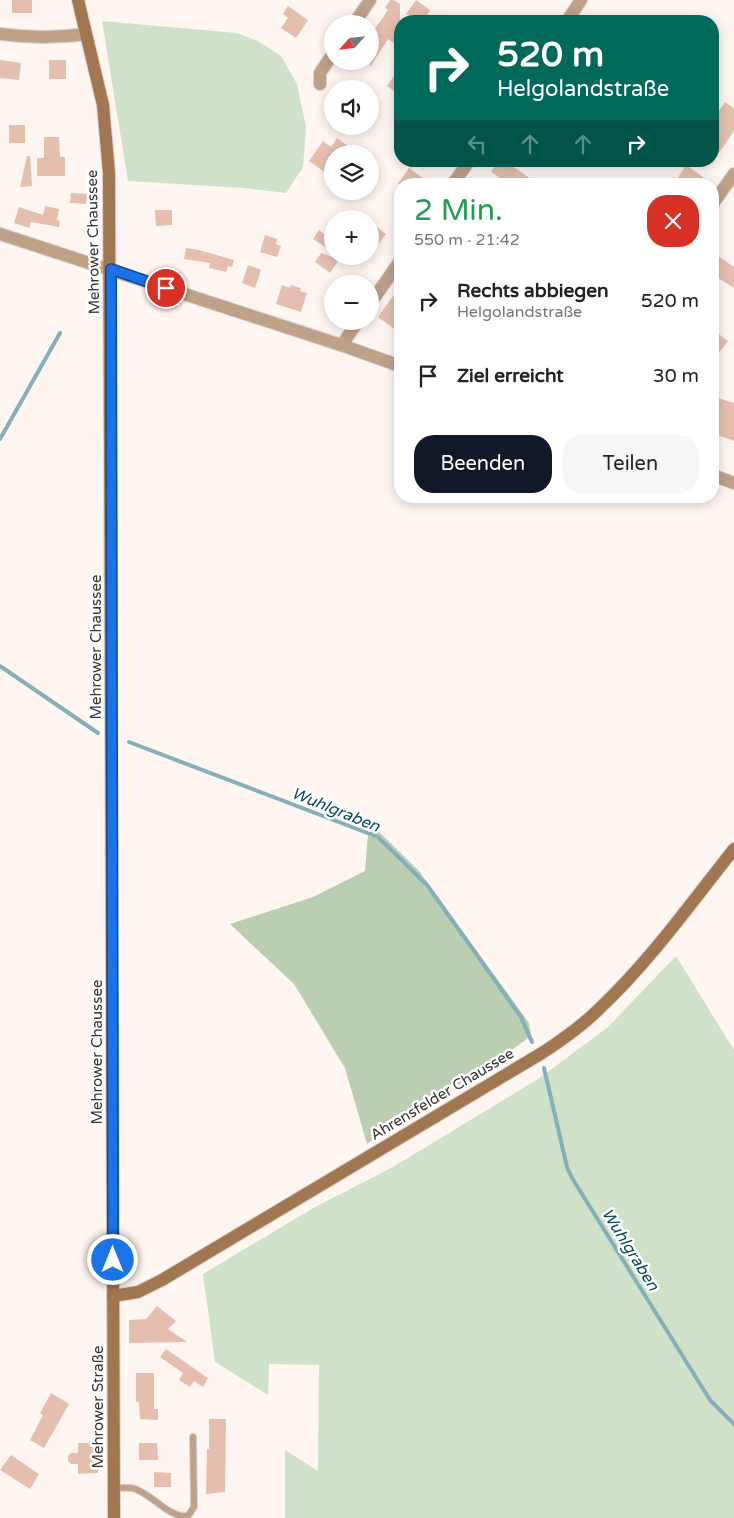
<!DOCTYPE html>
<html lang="de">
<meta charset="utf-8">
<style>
body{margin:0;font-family:"Varela Round",sans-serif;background:#f6f6f6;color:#222;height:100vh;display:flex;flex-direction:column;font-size:19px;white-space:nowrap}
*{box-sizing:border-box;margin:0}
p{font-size:16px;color:#767676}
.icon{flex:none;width:28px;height:28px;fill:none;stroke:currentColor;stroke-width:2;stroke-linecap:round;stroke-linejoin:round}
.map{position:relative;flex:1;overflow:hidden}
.panel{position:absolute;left:394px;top:178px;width:325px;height:325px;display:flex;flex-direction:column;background:#fff;border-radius:20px;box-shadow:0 2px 12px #0003}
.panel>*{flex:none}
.guide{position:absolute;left:394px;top:15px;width:325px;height:152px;border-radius:20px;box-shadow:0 2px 12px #0003;background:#00695c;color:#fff;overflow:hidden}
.needle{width:32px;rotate:243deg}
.controls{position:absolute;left:324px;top:15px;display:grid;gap:10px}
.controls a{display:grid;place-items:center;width:55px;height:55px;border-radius:50%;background:#fff;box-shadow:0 2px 12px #0003;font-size:25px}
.pin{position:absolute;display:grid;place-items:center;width:42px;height:42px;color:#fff;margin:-21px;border:2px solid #fff;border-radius:50%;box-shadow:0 1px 5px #0007}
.me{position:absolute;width:55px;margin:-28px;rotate:0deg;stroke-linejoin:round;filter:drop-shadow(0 0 4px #0008)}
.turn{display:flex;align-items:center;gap:18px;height:105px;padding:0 20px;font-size:22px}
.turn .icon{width:65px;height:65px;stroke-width:2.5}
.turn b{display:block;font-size:35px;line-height:42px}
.lanes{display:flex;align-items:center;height:48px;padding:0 20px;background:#0003;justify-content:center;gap:25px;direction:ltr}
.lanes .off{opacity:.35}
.round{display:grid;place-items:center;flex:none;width:52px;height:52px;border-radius:20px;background:#f6f6f6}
.overview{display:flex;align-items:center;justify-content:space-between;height:85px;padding:0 20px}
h1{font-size:30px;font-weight:600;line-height:38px;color:#1e9e55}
.cta{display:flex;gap:10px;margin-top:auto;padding:10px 20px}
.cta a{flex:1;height:58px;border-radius:20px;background:#111827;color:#fff;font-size:20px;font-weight:600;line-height:58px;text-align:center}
.cta a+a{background:#f6f6f6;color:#222}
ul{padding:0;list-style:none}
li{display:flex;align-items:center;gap:15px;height:75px;padding:0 20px}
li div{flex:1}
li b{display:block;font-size:19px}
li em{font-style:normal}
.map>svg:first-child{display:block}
.green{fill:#cfe2c7}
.forest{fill:#b9cfaf}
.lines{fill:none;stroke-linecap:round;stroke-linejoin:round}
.stream{stroke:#84b0bb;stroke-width:4}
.building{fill:#e5bfae}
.lane-casing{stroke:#dbd2ce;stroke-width:8}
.street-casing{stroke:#dbd2ce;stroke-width:14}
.secondary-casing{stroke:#dbd2ce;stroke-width:14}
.lane{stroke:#bfa188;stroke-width:6}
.street{stroke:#bfa188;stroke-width:12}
.secondary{stroke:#a17751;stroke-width:12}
.route-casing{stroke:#114b97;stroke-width:12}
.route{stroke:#1a73e8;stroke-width:9}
.labels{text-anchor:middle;stroke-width:5;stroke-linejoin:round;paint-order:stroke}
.street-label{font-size:15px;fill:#373230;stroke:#fff}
.water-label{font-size:16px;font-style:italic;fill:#084b57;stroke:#fff}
</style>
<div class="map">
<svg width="734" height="1518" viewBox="0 0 734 1518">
<rect width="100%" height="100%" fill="#fff5f1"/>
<!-- green -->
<g class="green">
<polygon points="102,21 237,33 258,41 281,56 297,84 306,127 303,167 286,193 243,188 128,181"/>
<polygon points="676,956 734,1050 734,1518 285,1518 285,1450 318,1471 319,1365 269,1364 268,1395 215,1362 203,1274 315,1207 393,1167 538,1079 607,1028"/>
</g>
<!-- forest -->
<polygon class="forest" points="369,822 419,871 529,1023 531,1036 494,1063 385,1130 367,1144 345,1068 294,984 230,924 313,897 365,871"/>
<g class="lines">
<!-- stream -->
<g class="stream">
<polyline points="0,439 60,333"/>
<polyline points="0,666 98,733"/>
<polyline points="129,742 378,837 427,885 521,1017 532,1042"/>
<polyline points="544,1068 567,1167 572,1178 710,1400 734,1424"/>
</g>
</g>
<!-- building -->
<g class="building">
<rect x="12" y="0" width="20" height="13"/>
<polygon points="390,0 394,0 400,4 400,35 394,43 388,39 370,67 370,36 388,10 385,8"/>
<polygon points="416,0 430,10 424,21 416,21 406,14"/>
<polygon points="288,6 308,20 296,38 281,28 288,18 283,14"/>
<polygon points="0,60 21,63 19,80 0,78"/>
<rect x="49" y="60" width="17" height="19"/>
<polygon points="400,67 400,95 387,86"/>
<polygon points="725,102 734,108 734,131 712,163 712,121"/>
<rect x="9" y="125" width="16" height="18"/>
<polygon points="44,137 59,137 60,157 65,157 65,176 37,176 37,158 44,158"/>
<polygon points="337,138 359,154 332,154 332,177 309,161 323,141 331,147"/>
<polygon points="27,156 30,156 32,186 20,187"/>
<polygon points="498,161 505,161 538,184 509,184 491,172"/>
<polygon points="686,165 703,177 699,184 684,184 677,179"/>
<polygon points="409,168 431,184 398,184"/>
<polygon points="71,193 87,194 86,204 70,203"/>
<polygon points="45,206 59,209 57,220 60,221 59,227 31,222 29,228 14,223 19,207 43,215"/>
<polygon points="155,210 172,210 172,225 156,226"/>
<polygon points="370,222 386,234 370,255"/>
<polygon points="319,230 332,240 332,251 313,239"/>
<polygon points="265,235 277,239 276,244 281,246 277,257 260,252"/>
<polygon points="186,248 199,250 234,260 232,267 228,266 226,272 209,268 210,263 184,259"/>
<polygon points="712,252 734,267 734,288 712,274"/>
<polygon points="321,253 332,257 338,261 330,273 315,262"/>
<polygon points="248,265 261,270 255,288 242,283"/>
<polygon points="282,285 290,288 291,285 301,288 300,291 307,293 301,312 276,304"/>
<polygon points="393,296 400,301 400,333 378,317"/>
<polygon points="712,329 728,341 712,362"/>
<polygon points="712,396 734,403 734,441 712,433"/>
<polygon points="157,1306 176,1321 168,1329 187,1342 129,1343 129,1320 146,1319"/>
<polygon points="166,1349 208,1378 203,1387 194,1381 190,1387 179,1380 183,1373 160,1357"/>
<polygon points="136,1373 154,1373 154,1409 158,1409 158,1420 140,1419 139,1402 136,1402"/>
<polygon points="51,1393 69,1404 44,1448 30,1440 43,1415 40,1413"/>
<polygon points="209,1419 226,1419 225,1492 206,1494 207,1449 209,1449"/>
<polygon points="78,1443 98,1443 96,1462 98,1464 98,1473 78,1474 78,1464 71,1464 68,1461 68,1456 71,1453 78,1453"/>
<polygon points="139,1443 157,1443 158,1460 139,1460"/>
<polygon points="11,1455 39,1474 30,1489 0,1470"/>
<polygon points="154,1472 171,1473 171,1487 154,1487"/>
</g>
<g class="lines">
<!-- lane casing -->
<g class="lane-casing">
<path id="lane" d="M114,1488C120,1488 129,1487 135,1489C152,1494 168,1518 188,1516L194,1507L193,1437"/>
</g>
<!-- street casing -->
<g class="street-casing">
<g id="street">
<polyline points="567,21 581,0"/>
<polyline points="354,24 370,0"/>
<path d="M0,34C29,38 58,38 86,34"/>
<polyline points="320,84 320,73 332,55"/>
<polyline points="453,184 469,161"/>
<polyline points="712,205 734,174"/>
<polyline points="0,234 344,346 400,366"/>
<polyline points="370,304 400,261"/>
<polyline points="344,346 346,339 358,321"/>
<polyline points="712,475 734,483"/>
</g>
</g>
<!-- secondary casing -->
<g class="secondary-casing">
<g id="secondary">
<polyline points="78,0 103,105 109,173 114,1518"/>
<path d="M113,1296L138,1292L162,1280L542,1053C562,1040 582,1026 599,1009C650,961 691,903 734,849"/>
</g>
</g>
<!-- lane -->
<use href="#lane" class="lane"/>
<!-- street -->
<use href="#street" class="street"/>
<!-- secondary -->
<use href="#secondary" class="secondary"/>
</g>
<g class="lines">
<!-- route casing -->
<g class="route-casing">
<polyline id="route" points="113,1260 111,269 166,288"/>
</g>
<!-- route -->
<use href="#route" class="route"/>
</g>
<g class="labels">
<!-- street labels -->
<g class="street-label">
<text transform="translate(93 242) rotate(-91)" y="5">Mehrower Chaussee</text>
<text transform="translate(96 647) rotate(-90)" y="5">Mehrower Chaussee</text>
<text transform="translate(97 1052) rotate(-90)" y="5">Mehrower Chaussee</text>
<text transform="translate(442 1094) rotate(-31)" y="5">Ahrensfelder Chaussee</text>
<text transform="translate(98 1407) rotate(-90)" y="5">Mehrower Straße</text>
</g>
<!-- water labels -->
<g class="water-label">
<text transform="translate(336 809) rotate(22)" y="6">Wuhlgraben</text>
<text transform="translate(631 1249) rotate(58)" y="6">Wuhlgraben</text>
</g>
</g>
</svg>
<div class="controls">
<a><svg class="needle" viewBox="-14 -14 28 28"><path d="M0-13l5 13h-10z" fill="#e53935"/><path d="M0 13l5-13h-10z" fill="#767676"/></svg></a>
<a><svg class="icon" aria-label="sound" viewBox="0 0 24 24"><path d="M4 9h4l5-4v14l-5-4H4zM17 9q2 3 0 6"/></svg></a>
<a><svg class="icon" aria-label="layers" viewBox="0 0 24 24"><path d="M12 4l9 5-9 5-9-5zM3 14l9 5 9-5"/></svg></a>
<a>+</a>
<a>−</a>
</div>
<div class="pin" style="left:166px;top:288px;background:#d93025"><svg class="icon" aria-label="arrive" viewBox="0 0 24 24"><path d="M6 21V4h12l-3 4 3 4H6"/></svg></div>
<svg class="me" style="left:113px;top:1260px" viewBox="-20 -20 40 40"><circle r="17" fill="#1a73e8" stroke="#fff" stroke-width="3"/><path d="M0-11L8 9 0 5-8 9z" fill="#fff"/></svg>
<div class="guide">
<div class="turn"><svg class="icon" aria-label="right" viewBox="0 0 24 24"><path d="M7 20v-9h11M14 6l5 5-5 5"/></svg><div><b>520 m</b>Helgolandstraße</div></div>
<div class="lanes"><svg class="icon off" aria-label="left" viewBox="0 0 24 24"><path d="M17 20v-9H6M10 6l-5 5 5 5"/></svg><svg class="icon off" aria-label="ahead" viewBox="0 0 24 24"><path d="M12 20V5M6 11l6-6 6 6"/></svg><svg class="icon off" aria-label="ahead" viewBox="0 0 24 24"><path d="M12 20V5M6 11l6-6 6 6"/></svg><svg class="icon" aria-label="right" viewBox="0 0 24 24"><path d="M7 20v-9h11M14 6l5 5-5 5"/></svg></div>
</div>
<section class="panel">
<div class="overview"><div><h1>2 Min.</h1><p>550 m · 21:42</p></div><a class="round" style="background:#d93025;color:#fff"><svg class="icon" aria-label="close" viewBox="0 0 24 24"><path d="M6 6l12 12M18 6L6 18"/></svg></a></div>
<ul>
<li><svg class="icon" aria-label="right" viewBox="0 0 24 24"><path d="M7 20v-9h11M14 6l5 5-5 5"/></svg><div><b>Rechts abbiegen</b><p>Helgolandstraße</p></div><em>520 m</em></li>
<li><svg class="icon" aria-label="arrive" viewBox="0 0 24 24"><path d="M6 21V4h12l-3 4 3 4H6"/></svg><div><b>Ziel erreicht</b></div><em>30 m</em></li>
</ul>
<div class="cta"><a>Beenden</a><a>Teilen</a></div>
</section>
</div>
